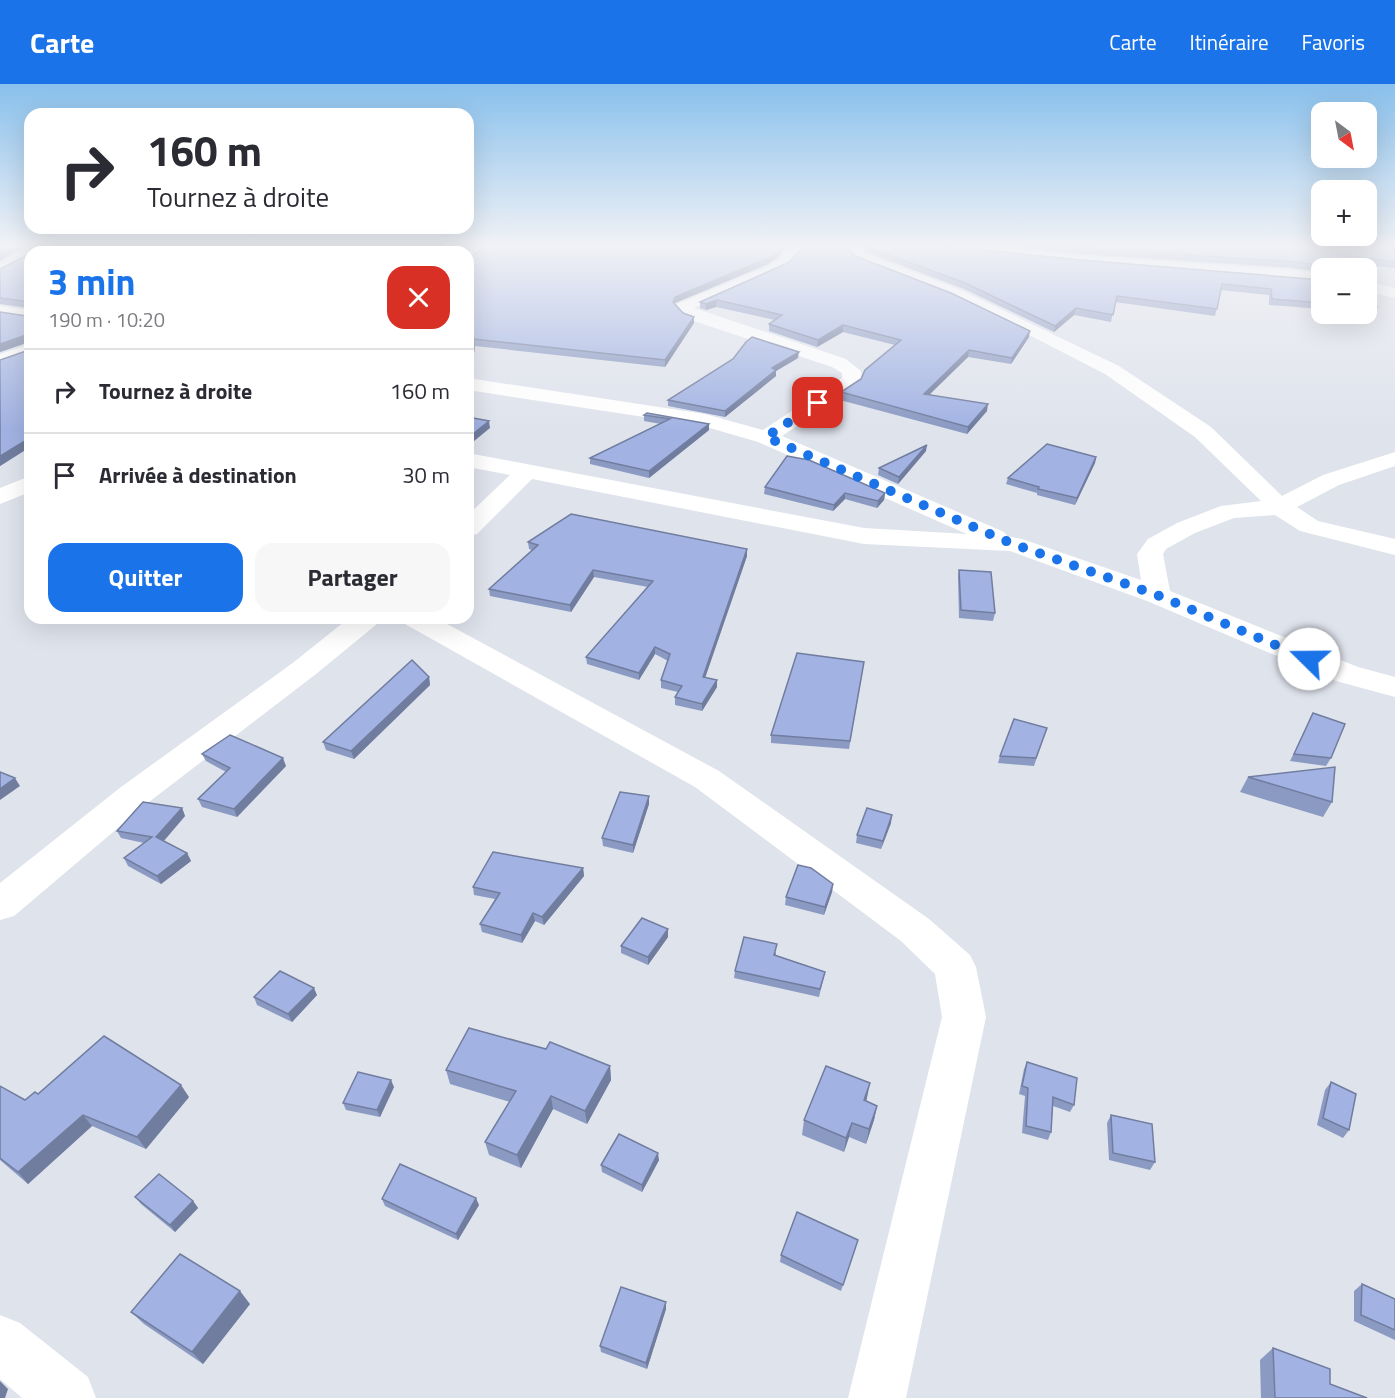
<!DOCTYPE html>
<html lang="fr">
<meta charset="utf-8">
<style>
body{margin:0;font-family:"Titillium Web",sans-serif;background:#f7f7f7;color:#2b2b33;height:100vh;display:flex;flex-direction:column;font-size:22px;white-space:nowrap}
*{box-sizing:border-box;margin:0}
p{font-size:20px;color:#7c7c81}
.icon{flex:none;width:33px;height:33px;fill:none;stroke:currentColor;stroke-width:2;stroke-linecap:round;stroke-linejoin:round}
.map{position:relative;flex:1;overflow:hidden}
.panel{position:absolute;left:24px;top:162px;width:450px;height:378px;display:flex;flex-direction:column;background:#fff;border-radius:18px;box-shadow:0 6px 24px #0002}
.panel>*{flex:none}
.hud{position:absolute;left:24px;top:24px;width:450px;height:126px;border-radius:18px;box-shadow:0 6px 24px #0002;background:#fff;color:#2b2b33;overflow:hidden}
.needle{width:39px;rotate:148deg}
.tools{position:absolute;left:1311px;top:18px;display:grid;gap:12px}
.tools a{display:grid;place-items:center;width:66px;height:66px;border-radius:12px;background:#fff;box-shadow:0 6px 24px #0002;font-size:30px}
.pin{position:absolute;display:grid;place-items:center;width:51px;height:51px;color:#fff;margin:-26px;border-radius:12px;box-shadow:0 3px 9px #0006}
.me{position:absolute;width:66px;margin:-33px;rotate:292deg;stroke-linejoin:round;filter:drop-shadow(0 0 4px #0008)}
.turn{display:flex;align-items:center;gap:21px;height:126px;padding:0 24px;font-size:27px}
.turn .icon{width:78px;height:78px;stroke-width:2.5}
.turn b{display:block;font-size:42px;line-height:51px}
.round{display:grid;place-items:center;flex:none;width:63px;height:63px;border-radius:18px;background:#f7f7f7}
.summary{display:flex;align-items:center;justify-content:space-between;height:102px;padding:0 24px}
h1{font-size:36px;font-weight:700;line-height:45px;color:#1a73e8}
.cta{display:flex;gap:12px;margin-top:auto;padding:12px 24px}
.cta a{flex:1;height:69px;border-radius:18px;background:#1a73e8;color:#fff;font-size:24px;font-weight:700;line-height:69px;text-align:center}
.cta a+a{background:#f7f7f7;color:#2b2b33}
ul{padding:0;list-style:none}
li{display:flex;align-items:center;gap:18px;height:84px;padding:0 24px;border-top:2px solid #e1e1e2}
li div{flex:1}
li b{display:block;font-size:22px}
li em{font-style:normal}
header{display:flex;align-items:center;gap:36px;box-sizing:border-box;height:84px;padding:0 30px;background:#1a73e8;color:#fff}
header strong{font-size:28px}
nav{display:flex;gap:33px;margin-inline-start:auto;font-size:21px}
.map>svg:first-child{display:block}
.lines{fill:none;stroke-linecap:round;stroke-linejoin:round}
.minor{fill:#fff;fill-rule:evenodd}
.wall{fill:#8b9ac3}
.shaded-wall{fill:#717d9f}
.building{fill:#a2b3e3;stroke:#717d9f;stroke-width:1.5}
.route{stroke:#1a73e8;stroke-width:10;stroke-dasharray:0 18}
</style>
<header>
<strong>Carte</strong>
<nav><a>Carte</a><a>Itinéraire</a><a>Favoris</a></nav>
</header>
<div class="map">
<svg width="1395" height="1314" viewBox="0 0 1395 1314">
<rect width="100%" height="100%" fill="#dfe3ec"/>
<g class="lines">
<!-- minor -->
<g class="minor">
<polygon points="32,160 49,160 39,168 30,168 30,174 0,192 0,180"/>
<polygon points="275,160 293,160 282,168 265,168"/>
<polygon points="374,160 391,160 381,168 364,168"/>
<polygon points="476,160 493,160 473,176 468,177 468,168 466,168"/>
<polygon points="791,160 806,160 789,182 779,188 694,224 846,275 861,287 862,296 859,300 782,352 1004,448 1007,452 1022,455 1141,496 1137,470 1148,455 1177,439 1221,422 1261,417 1195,353 1105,290 1002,237 951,213 855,176 843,160 858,160 865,170 963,207 1119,282 1211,343 1282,412 1323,391 1395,368 1395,382 1339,401 1297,423 1318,437 1395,455 1395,471 1300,447 1275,431 1234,434 1195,449 1166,465 1163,470 1170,507 1358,583 1395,593 1395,613 1336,597 1147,517 1010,467 864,460 532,395 477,450 468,452 468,431 510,391 468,383 468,369 864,444 967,450 758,358 703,342 468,306 468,294 705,330 763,346 842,294 842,289 832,283 685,234 675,223 677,220 769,182 779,176"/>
<polygon points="916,160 968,160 1080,172 1293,186 1322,190 1322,200 1080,180 923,164"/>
<polygon points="1366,197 1395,204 1395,214 1366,207"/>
<polygon points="0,222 30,226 30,236 0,232"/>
<polygon points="30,260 30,271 0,282 0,270"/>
<polygon points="30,392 30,408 0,420 0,404"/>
<polygon points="349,534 381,534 377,540 316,590 145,721 14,832 0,836 0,799 121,703 294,578"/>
<polygon points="401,534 436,534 719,687 929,835 970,871 976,883 986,933 906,1314 848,1314 942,933 935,890 901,857 695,703 405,540"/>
<polygon points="0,1231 20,1239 88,1293 96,1314 22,1314 0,1295"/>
</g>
</g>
<!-- wall -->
<g class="wall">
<polygon points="43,160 272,160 266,164 281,165 286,160 371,160 366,165 380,165 386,160 473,160 464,168 30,168 30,363 0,382 0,276 29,266 29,258 0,268 0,228 27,232 30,230 29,224 0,220 0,185 29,170 30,165 38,164"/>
<polygon points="488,160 789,160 777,174 768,180 675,219 675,220 694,239 665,283 475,262 471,292 473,172"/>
<polygon points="860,160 923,160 1081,176 1322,196 1322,225 1269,221 1269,211 1221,206 1215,232 1115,218 1111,238 1074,231 1054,248 964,205 866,168"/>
<polygon points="992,160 1395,160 1395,184 1350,179 1354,184 1322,184 1322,188 1293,184 1080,170"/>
<polygon points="855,172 1029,253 1011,280 968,273 929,310 987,327 967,350 840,316 841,308 861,295 895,261 843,248 817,263 769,247 769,240 775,236 716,223 706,226 700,224 700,218 790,178"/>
<polygon points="1366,206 1377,223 1374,230 1366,229"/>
<polygon points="798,274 776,287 776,292 725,333 668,322 668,316"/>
<polygon points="644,331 709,340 709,346 649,394 590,380 590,374 661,340 644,337"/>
<polygon points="926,367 898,400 878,391 879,384"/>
<polygon points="1096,373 1095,379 1075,421 1037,411 1037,409 1006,400 1008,394"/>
<polygon points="765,403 885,409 884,416 877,424 845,415 833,427 764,410"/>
<polygon points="528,458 747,465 747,472 705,593 717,603 702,627 675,621 675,613 678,608 661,604 661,596 668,577 655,570 639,596 587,580 586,573 648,503 594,493 571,528 490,512 489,505 532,466 529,465"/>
<polygon points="959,486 995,529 993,537 959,534 958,493"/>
<polygon points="863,585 849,665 771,659 771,651"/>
<polygon points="429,593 430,601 354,675 326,666 323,658"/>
<polygon points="1313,629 1331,674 1326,682 1290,677"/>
<polygon points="1047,644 1034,682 998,679 1000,672"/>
<polygon points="202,670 286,682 237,733 202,723 198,715 226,688 206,677"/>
<polygon points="1248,693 1332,718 1323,733 1240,708"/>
<polygon points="649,720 633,769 603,762 602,754"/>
<polygon points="182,724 185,732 164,757 187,769 191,777 161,800 128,782 124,774 144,759 121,754 117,747"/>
<polygon points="891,739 881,765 856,759 857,751"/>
<polygon points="583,784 584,792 544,841 535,837 522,859 482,848 480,840 495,815 474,811 473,803"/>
<polygon points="833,800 832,808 824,831 785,821 786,813"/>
<polygon points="668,853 648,881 621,869 621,862"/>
<polygon points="776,868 776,871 825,888 819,913 734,894 735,887"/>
<polygon points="317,911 292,938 257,921 254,913"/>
<polygon points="1027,978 1074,1021 1070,1028 1053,1022 1051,1048 1048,1056 1022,1049 1025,1012 1019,1010 1024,985"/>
<polygon points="610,982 611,996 587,1040 553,1025 521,1084 489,1071 485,1058 510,1018 450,1000 446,986"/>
<polygon points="1331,998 1349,1046 1343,1054 1317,1041 1325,1006"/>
<polygon points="0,1002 25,1016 38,1010 189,1013 146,1065 92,1042 28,1100 0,1076"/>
<polygon points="394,1003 380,1033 346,1026 343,1019"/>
<polygon points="867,1014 866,1017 877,1022 874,1036 866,1060 849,1053 844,1068 802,1051 804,1036"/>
<polygon points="1111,1031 1155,1078 1150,1086 1109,1076 1107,1039"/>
<polygon points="659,1076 642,1108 602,1088 601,1081"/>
<polygon points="135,1113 193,1117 198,1124 175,1148 141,1120"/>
<polygon points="382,1115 479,1121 458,1156 385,1122"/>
<polygon points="856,1163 841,1207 780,1178 781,1171"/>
<polygon points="1362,1200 1395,1215 1395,1256 1354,1237 1354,1207"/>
<polygon points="250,1220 203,1280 144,1240 131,1228"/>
<polygon points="666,1225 647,1285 601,1268 600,1262"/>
<polygon points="1273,1264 1330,1300 1367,1314 1261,1314 1260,1276"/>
</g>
<!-- shaded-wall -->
<g class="shaded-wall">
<polygon points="16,160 28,160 0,177 0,170"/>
<polygon points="263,160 272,160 264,166 262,164"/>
<polygon points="363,160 371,160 362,168 361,162"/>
<polygon points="465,160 473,160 464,168 463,162"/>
<polygon points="785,160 789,160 777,174 768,180 675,219 673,225 673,218 675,213"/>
<polygon points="717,216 716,223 706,226 706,220"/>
<polygon points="1076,224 1074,231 1054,248 1055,242"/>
<polygon points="694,233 694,239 665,283 665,276"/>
<polygon points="843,241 843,248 817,263 818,256"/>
<polygon points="1030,247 1029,253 1011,280 1012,274"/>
<polygon points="26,251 29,258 0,268 0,260"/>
<polygon points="474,255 475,262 471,292 468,293 468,286"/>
<polygon points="969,266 968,273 923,317 924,310"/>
<polygon points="799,268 798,274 776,287 776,292 725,333 725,327 772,284"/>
<polygon points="988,320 987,327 967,350 968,343"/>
<polygon points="489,337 490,344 468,362 468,354"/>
<polygon points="709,340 709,346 649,394 649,387"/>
<polygon points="30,354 30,363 0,382 0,372"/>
<polygon points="927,361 926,367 898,400 899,393"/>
<polygon points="1096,373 1095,379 1075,421 1077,414"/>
<polygon points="845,409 845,415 833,427 834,421"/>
<polygon points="885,409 884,416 877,424 878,417"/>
<polygon points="747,465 747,472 703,600 703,593"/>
<polygon points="593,486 594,493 571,528 570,521"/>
<polygon points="655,563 655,570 639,596 639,589"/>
<polygon points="429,593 430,601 354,675 351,667"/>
<polygon points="717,596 717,603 702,627 702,620"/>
<polygon points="283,674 286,682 237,733 234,725"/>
<polygon points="15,694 20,702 0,716 0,705"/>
<polygon points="649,712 649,720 633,769 633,761"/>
<polygon points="182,724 185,732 160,761 156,753"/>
<polygon points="892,731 891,739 881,765 883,757"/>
<polygon points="187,769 191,777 161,800 157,792"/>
<polygon points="583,784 584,792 544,841 542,833"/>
<polygon points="833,800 832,808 824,831 825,823"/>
<polygon points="533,829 535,837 522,859 521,851"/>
<polygon points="668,845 668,853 648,881 648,873"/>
<polygon points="314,904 317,911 292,938 288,930"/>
<polygon points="610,982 611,996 587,1040 585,1027"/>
<polygon points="391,996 394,1003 380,1033 377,1026"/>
<polygon points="870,999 867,1014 861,1030 864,1016"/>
<polygon points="181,1001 189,1013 146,1065 137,1053"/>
<polygon points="551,1012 553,1025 521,1084 517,1071"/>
<polygon points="877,1022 874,1036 866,1060 869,1045"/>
<polygon points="83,1031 92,1042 28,1100 18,1088"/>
<polygon points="852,1039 849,1053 844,1068 846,1054"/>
<polygon points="658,1069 659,1076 642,1108 642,1101"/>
<polygon points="476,1114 479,1121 458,1156 456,1150"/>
<polygon points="193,1117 198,1124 175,1148 170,1141"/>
<polygon points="240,1207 250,1220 203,1280 192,1268"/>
<polygon points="666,1218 666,1225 647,1285 646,1279"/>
<polygon points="0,1297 8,1305 5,1314 0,1314"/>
</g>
<!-- building -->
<g class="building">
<polygon points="0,160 16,160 0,170"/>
<polygon points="43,160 263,160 262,164 281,165 286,160 363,160 361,162 363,165 380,165 386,160 465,160 463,162 464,168 30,168 30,354 0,372 0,276 29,266 29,253 26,251 0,260 0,228 27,232 30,230 29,218 0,214 0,185 29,170 30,165 38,164"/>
<polygon points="488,160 785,160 778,169 768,174 675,213 673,218 683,229 694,233 665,276 474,255 470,285 468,286 468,173 473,172"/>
<polygon points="805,160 845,160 855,172 951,209 1030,247 1012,274 969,266 924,310 988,320 968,343 841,308 861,295 865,286 901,256 843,241 818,256 769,240 782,231 717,216 706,220 700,218 790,178"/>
<polygon points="865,160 923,160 1081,176 1322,196 1322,219 1272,215 1271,205 1222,200 1217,225 1117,212 1113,231 1076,224 1055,242 965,199 867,163"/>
<polygon points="1045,160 1395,160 1395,178 1346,172 1354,184 1325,184 1325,182 1295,178 1082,164"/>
<polygon points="1366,206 1377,223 1366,223"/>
<polygon points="752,253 799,268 772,284 776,286 725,327 668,316 733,275 746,258"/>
<polygon points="647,329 709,340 649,387 590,374 670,335 644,331"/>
<polygon points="468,333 489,337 468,354"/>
<polygon points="1047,360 1096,373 1077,414 1038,405 1039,403 1008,394"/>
<polygon points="927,361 899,393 879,384"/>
<polygon points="787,372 809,376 885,409 878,417 845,409 834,421 765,403"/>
<polygon points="571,430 747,465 703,593 717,596 702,620 675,613 682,602 661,596 670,570 655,563 639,589 586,573 653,497 593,486 570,521 489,505 538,461 528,458"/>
<polygon points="959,486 991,488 995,529 961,526"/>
<polygon points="797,569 864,578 850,657 771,651"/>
<polygon points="412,576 429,593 351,667 323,658"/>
<polygon points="1313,629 1345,640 1331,674 1294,670"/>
<polygon points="1014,635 1047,644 1036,674 1000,672"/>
<polygon points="230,651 283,674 234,725 198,715 230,684 202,670"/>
<polygon points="1335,683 1332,718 1248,693"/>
<polygon points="0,688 15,694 0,705"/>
<polygon points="620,708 649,712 633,761 602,754"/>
<polygon points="143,718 182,724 156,753 187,769 157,792 124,774 152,753 117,747"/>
<polygon points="867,724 892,731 883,757 857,751"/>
<polygon points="493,768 583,784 542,833 533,829 521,851 480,840 500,809 473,803"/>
<polygon points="798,781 811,784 833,800 825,823 786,813"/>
<polygon points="642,834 668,845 648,873 621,862"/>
<polygon points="744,853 777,860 774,871 825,888 820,905 735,887"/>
<polygon points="280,887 314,904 288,930 254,913"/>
<polygon points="469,944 546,965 550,958 610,982 585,1027 551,1012 517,1071 485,1058 516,1007 446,986"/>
<polygon points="104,952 181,1001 137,1053 83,1031 18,1088 0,1074 0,1002 25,1016 35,1008 38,1010"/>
<polygon points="1027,978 1077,994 1074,1021 1053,1013 1051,1048 1026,1042 1028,1004 1022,1002"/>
<polygon points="826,982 870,999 864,1016 877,1022 869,1045 852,1039 846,1054 804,1036"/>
<polygon points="358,988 391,996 377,1026 343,1019"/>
<polygon points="1331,998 1356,1010 1349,1046 1323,1034"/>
<polygon points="1111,1031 1152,1040 1155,1078 1113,1069"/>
<polygon points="619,1050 658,1069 642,1101 601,1081"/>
<polygon points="400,1080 476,1114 456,1150 382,1115"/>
<polygon points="159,1090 193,1117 170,1141 135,1113"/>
<polygon points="797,1128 858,1156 843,1201 781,1171"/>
<polygon points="180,1170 240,1207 192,1268 131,1228"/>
<polygon points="1362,1200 1395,1215 1395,1246 1361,1231"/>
<polygon points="621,1203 666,1218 646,1279 600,1262"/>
<polygon points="1273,1264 1330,1285 1330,1300 1367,1314 1275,1314"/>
</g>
<!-- sky -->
<linearGradient id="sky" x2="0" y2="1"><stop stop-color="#89c0ec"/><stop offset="0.47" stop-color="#f1f2f6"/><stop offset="1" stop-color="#f1f2f6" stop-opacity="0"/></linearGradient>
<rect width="1395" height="344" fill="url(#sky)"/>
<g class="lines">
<!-- route -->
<polyline class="route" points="818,319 766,353 1013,460 1157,511 1309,575"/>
</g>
</svg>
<div class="tools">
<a><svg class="needle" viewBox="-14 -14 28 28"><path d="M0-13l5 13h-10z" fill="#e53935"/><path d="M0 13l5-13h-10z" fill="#7c7c81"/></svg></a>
<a>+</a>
<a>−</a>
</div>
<div class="pin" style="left:818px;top:319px;background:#d93025"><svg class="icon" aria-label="arrive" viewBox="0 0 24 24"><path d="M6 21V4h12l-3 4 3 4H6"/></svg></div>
<svg class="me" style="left:1309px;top:575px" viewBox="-20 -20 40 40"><circle r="19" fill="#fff"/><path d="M0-13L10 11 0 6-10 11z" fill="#1a73e8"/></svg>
<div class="hud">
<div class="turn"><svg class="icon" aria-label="right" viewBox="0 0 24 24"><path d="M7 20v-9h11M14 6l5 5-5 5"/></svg><div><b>160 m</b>Tournez à droite</div></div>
</div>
<section class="panel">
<div class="summary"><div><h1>3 min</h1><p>190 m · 10:20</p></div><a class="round" style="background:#d93025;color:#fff"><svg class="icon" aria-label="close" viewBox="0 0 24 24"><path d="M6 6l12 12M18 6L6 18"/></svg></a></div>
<ul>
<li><svg class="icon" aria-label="right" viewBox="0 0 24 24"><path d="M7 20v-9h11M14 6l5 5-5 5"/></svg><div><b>Tournez à droite</b></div><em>160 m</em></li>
<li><svg class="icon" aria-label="arrive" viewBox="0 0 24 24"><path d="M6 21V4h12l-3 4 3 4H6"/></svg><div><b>Arrivée à destination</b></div><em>30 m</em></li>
</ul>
<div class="cta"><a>Quitter</a><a>Partager</a></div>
</section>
</div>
